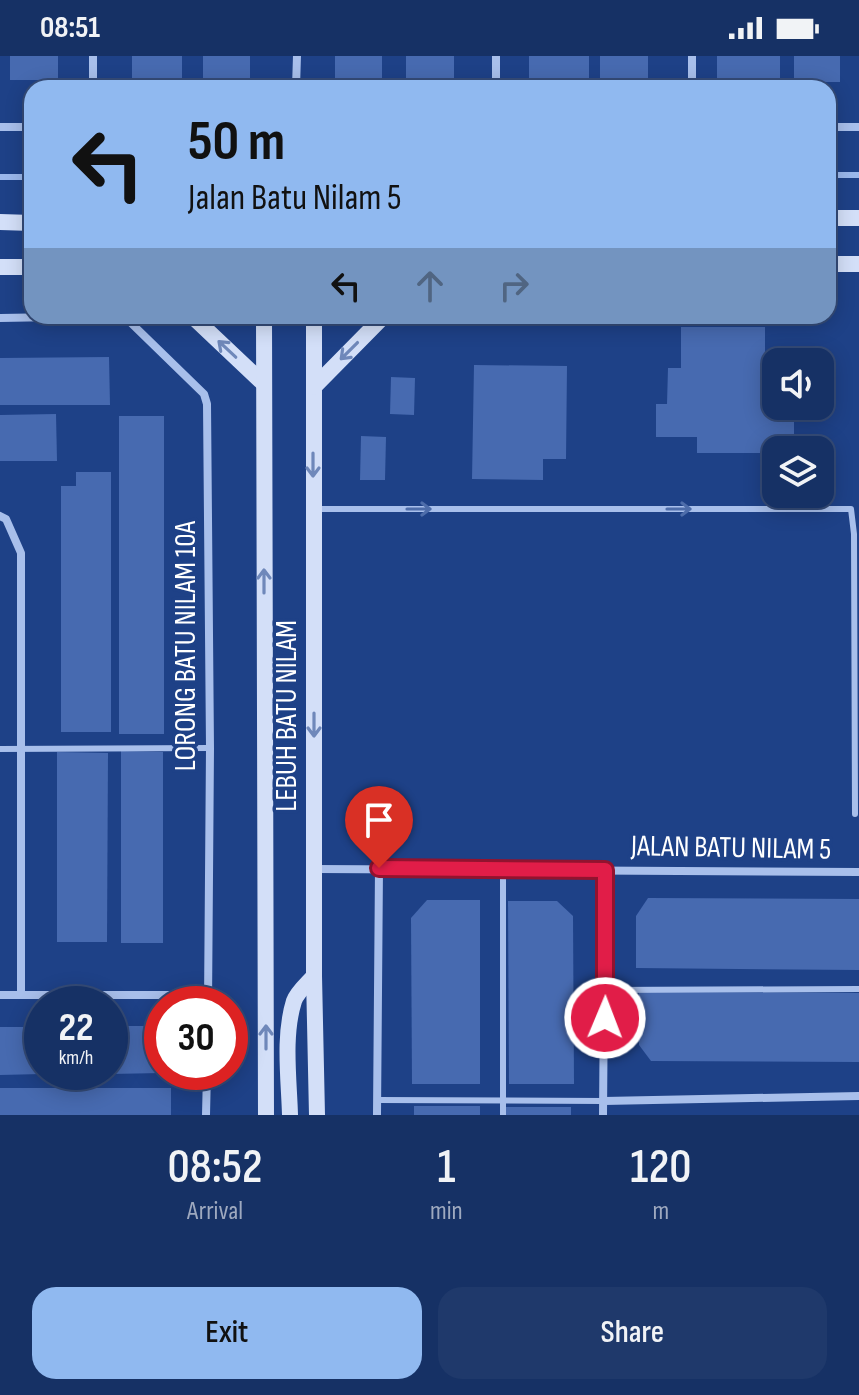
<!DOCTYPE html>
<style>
body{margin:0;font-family:"Sofia Sans Condensed",sans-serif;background:#1f396b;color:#f1f3f6;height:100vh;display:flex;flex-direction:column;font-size:30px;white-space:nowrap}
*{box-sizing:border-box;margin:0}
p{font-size:26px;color:#9ea9bf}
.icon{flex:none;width:44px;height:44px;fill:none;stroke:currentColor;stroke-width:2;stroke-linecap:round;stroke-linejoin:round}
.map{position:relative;height:1059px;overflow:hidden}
.details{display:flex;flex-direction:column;background:#163165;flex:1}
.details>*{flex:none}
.hud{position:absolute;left:24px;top:24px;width:812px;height:244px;border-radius:24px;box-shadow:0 4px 20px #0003,0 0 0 2px #354c79;background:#90b9f0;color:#111;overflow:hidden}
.tools{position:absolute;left:762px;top:292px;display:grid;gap:16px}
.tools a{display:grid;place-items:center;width:72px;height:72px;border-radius:16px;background:#163165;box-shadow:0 4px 20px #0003,0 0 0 2px #354c79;font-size:40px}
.speed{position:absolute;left:24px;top:930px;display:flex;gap:16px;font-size:40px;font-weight:700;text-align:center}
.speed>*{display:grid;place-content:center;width:104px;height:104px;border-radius:50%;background:#163165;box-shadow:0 4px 20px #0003,0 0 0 2px #354c79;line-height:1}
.speed small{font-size:20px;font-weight:400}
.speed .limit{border:12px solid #d22;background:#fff;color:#111}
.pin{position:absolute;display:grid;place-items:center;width:68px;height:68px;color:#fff;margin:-82px -34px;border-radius:50% 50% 50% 0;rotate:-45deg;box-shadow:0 0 8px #0007}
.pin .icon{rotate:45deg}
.me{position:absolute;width:88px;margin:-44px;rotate:1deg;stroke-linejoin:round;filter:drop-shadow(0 0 6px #0008)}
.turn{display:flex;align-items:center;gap:28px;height:168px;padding:0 32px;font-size:36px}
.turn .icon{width:104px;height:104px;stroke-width:2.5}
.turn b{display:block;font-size:56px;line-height:68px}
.lanes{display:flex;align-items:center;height:76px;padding:0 32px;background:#0003;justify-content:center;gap:40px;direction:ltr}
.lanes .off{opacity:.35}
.eta{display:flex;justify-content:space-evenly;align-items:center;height:136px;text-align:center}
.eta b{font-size:48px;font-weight:600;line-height:56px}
.cta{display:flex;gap:16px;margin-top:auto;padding:16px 32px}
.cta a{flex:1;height:92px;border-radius:24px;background:#90b9f0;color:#111;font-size:32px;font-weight:600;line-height:92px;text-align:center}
.cta a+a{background:#1f396b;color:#f1f3f6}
.status{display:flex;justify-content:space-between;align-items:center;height:56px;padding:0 40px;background:#163165;direction:ltr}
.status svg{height:22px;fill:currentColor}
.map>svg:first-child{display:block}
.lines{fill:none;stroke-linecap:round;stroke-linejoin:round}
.stream{stroke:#9bb8ec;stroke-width:6}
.building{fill:#476ab0}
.lane{stroke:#a8bfeb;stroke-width:6}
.street{stroke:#a8bfeb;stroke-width:8}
.secondary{stroke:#d3dff8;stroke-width:16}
.oneway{stroke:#6f88ba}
.oneway2{stroke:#4e6daa}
.route-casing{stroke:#92132f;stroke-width:20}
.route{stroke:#e11d48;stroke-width:14}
.labels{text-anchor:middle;stroke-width:7;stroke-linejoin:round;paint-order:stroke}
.street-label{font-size:30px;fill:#fff;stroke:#1e4187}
</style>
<div class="status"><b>08:51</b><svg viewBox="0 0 49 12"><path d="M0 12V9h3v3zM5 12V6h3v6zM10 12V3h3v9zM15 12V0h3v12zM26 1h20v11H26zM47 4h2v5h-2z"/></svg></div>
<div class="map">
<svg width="859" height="1059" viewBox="0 0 859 1059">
<rect width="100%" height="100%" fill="#1e4187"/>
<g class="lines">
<!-- stream -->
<g class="stream">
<polyline points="828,119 859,119"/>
<polyline points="0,121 32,121"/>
</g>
</g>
<!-- building -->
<g class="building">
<rect x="10" y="0" width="48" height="24"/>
<rect x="132" y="0" width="50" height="22"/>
<rect x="203" y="0" width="47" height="23"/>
<rect x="335" y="0" width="47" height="27"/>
<rect x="406" y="0" width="48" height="24"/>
<rect x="529" y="0" width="60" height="28"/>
<rect x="600" y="0" width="48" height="30"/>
<rect x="717" y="0" width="63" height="25"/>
<rect x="794" y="0" width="46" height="26"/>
<polygon points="681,271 765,271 765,315 776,315 777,362 794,362 794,394 776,394 776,397 697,397 697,381 656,381 656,348 667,348 668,312 681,312"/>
<polygon points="109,301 110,349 0,349 0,302"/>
<polygon points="474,309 567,310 566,403 543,403 543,424 472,423"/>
<polygon points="391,321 415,322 414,359 390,358"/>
<polygon points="56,358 57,405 0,405 0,359"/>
<rect x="119" y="360" width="45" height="318"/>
<polygon points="361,380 386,381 385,424 360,424"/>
<polygon points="76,416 111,416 111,676 61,676 61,430 76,430"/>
<polygon points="121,695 163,696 163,887 121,887"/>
<polygon points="57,696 108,697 107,886 57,886"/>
<polygon points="648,842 859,843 859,914 636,912 636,860"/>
<polygon points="427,844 480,844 480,1028 412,1028 411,862"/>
<polygon points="508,845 557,845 573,860 574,1028 509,1028"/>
<polygon points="639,936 859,937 859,1006 651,1005 639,989"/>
<polygon points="110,970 162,970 162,1017 110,1018"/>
<polygon points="0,971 42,971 42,1018 0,1019"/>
<rect x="0" y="1032" width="171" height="27"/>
<rect x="414" y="1050" width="66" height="9"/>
<rect x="504" y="1051" width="67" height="8"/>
</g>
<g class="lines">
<!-- lane -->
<g class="lane">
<polyline points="317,453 851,453 854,478 855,758"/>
<polyline points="0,693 210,692"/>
<polyline points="503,813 503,1059"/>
<polyline points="605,934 859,933"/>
<polyline points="377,1044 604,1045"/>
</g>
<!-- street -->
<g class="street">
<polyline points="93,0 93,32"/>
<polyline points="692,0 692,32"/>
<polyline points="296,32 297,0"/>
<polyline points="496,32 496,0"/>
<polyline points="0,71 32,71"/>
<polyline points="828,71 859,71"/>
<polyline points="0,262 114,260 129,265 204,338 207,348 210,692 208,948"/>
<polyline points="0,460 6,463 21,497 21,939"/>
<polyline points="315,813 859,816"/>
<polyline points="0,939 208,939"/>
<polyline points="604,1045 859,1040"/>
<polyline points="206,1059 207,1016"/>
<polyline points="377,1059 379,812"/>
<polyline points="603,1059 605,814"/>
</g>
<!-- secondary -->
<g class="secondary">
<polyline points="828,162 859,162"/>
<polyline points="0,166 32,167"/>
<polyline points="828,208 859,208"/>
<polyline points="0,211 32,211"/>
<polyline points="192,260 263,327"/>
<polyline points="264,260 266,1059"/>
<polyline points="314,260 314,920 317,1059"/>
<polyline points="314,331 384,260"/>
<path d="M290,1059C289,1023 283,980 294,945C297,936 307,928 314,920"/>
</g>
</g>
<!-- one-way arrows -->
<defs><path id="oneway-shaft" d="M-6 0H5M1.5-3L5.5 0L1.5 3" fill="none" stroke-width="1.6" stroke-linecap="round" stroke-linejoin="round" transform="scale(2)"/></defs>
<g class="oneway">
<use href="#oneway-shaft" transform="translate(227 293) rotate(-137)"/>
<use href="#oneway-shaft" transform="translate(349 295) rotate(135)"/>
<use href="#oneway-shaft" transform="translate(313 409) rotate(90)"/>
<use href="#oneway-shaft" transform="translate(264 525) rotate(-90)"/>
<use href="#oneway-shaft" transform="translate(314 669) rotate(90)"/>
<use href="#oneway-shaft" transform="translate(266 981) rotate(-90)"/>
</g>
<g class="oneway2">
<use href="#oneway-shaft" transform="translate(419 453)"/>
<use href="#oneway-shaft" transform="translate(679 453)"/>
</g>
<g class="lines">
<!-- route casing -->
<g class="route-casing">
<polyline id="route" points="379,812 605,814 605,962"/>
</g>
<!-- route -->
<use href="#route" class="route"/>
</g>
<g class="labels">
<!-- street labels -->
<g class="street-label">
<text transform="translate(185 590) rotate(-90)" y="10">LORONG BATU NILAM 10A</text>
<text transform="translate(286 660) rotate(-90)" y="10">LEBUH BATU NILAM</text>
<text transform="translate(731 791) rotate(1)" y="10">JALAN BATU NILAM 5</text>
</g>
</g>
</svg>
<div class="tools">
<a><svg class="icon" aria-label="sound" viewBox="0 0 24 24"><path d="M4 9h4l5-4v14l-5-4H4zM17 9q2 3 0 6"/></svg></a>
<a><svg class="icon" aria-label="layers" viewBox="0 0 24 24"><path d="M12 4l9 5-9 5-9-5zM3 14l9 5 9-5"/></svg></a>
</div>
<div class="speed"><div>22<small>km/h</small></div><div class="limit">30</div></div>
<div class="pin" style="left:379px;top:812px;background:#d93025"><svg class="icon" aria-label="arrive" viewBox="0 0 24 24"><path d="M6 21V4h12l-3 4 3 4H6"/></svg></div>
<svg class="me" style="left:605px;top:962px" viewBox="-20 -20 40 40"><circle r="17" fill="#e11d48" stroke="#fff" stroke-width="3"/><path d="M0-11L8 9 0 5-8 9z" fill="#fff"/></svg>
<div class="hud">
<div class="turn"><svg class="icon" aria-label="left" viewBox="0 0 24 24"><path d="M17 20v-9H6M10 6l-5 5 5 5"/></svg><div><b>50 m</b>Jalan Batu Nilam 5</div></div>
<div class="lanes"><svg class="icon" aria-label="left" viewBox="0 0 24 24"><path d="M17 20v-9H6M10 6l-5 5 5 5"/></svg><svg class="icon off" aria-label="ahead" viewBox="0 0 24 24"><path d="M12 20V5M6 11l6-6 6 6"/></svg><svg class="icon off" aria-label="right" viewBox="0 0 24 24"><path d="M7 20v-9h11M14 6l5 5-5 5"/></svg></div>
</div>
</div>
<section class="details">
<div class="eta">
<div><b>08:52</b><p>Arrival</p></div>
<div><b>1</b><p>min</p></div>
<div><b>120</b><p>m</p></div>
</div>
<div class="cta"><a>Exit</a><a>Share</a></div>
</section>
